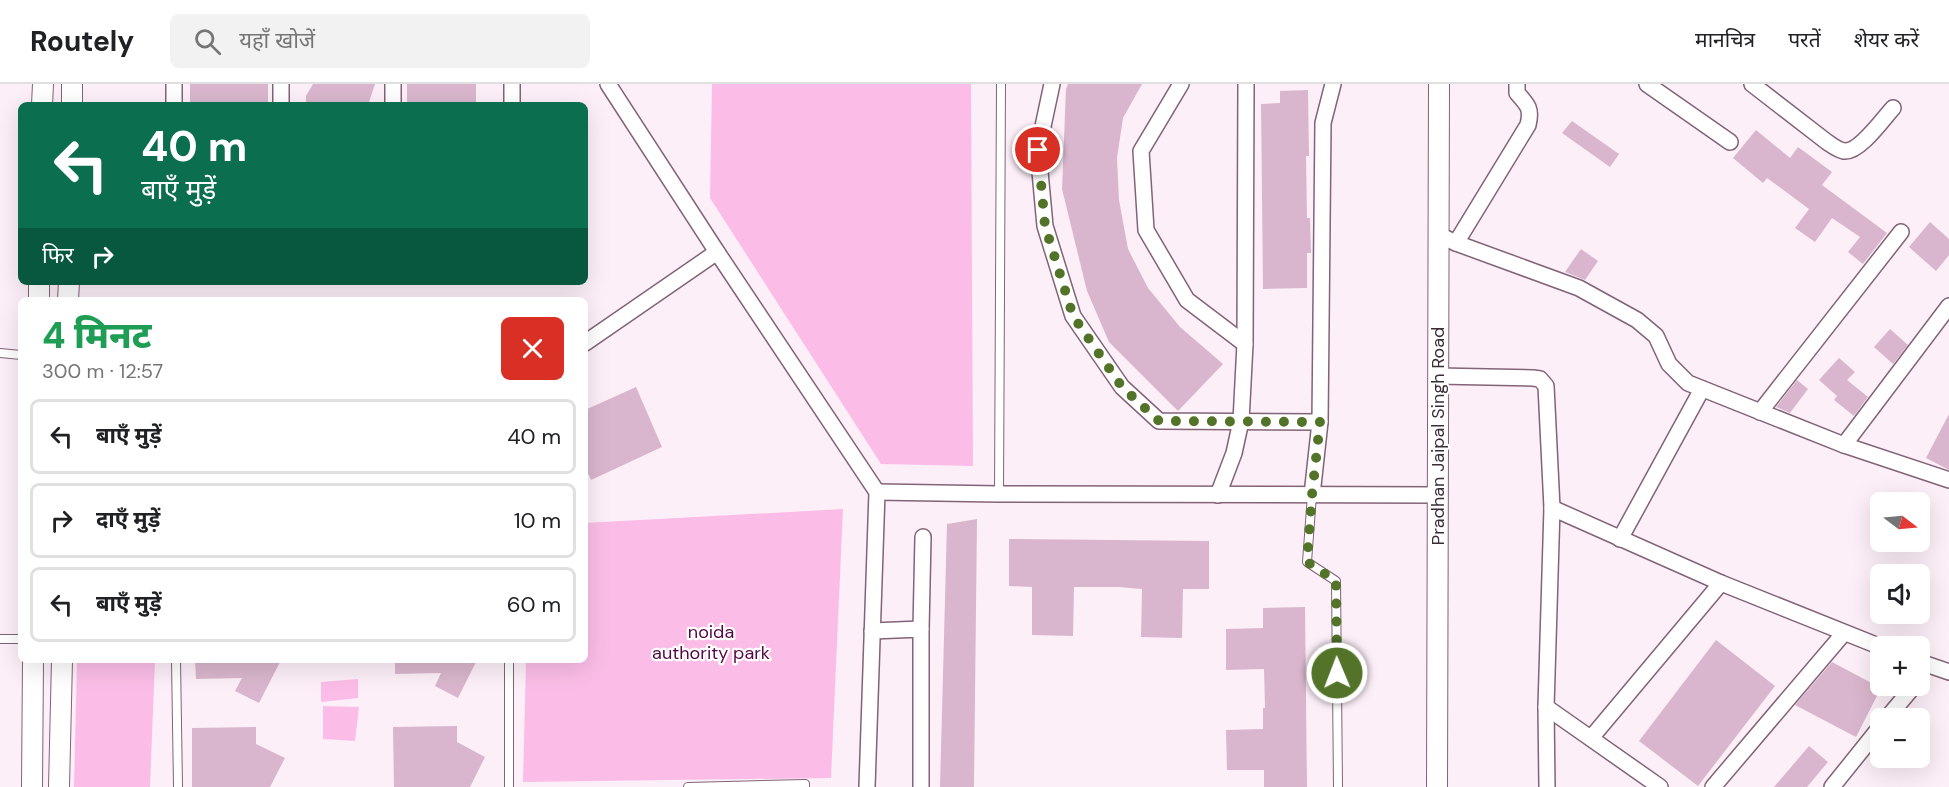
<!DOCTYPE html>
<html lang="hi">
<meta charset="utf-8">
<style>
body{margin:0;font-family:"DM Sans","Noto Sans Devanagari",sans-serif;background:#f2f2f2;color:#202124;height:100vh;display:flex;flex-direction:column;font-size:22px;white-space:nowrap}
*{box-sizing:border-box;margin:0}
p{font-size:20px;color:#757577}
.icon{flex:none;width:33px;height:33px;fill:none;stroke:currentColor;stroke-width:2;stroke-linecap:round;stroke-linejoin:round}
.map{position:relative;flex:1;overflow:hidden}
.panel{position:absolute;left:18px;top:213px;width:570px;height:366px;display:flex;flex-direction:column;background:#fff;border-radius:9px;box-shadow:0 6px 24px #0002}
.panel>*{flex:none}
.banner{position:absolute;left:18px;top:18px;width:570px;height:183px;border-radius:9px;box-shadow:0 6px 24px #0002;background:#0b6e4f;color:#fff;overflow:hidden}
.needle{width:39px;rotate:106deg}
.buttons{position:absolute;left:1870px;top:408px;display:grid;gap:12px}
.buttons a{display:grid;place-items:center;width:60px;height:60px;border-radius:9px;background:#fff;box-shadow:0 6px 24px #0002;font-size:30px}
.pin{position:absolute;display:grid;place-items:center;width:51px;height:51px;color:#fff;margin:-26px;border:3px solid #fff;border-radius:50%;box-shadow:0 2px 6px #0007}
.me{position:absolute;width:66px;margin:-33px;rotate:359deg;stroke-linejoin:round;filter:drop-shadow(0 0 4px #0008)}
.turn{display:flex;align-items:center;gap:21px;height:126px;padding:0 24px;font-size:27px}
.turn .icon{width:78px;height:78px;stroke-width:2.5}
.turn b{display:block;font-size:42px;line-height:51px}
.then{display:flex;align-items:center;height:57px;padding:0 24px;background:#0003;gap:12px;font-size:22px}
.round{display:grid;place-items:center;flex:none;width:63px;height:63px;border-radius:9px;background:#f2f2f2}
.headline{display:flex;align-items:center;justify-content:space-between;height:102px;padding:0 24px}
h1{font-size:36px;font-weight:800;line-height:45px;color:#1e9e55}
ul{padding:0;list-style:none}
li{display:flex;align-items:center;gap:18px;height:75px;margin:0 12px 9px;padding:0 12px;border:3px solid #e0e0e0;border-radius:9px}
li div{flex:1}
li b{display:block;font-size:22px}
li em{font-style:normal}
header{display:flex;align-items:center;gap:36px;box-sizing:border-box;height:84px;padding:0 30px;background:#fff;border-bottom:2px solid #e0e0e0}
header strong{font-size:28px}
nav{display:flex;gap:33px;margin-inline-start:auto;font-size:21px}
.search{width:420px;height:54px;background:#f2f2f2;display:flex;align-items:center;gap:15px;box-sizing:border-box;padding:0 21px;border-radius:9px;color:#757577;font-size:22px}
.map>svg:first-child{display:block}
.green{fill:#fbbde7}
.building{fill:#d9b6cd}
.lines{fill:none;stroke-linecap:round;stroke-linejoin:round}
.service-casing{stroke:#826377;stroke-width:10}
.minor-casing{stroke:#826377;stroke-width:18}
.tertiary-casing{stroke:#826377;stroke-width:22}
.service{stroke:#fff;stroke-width:8}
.minor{stroke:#fff;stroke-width:15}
.tertiary{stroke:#fff;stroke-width:20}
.route{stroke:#537329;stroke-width:10;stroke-dasharray:0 18}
.labels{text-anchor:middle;stroke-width:4.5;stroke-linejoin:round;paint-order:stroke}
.street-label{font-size:18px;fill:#3b2d36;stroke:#fff}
.park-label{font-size:18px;fill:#530843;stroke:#fff}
</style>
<header>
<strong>Routely</strong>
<div class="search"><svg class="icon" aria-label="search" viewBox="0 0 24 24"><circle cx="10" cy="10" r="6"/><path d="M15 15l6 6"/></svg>यहाँ खोजें</div>
<nav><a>मानचित्र</a><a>परतें</a><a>शेयर करें</a></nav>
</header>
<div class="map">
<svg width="1949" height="703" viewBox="0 0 1949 703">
<rect width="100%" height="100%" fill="#fdeff8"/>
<!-- green -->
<g class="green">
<polygon points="712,0 971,0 973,382 881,380 710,114"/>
<polygon points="843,425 831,694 523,698 526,576 585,576 585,439"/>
<polygon points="77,576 155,576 150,703 74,703"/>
<polygon points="358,595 358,614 321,618 321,598"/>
<polygon points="323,622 359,623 355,657 323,655"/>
</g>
<!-- building -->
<g class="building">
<rect x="190" y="0" width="78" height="21"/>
<polygon points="313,0 375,0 368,21 306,21 306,12"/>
<rect x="407" y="0" width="69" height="21"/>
<polygon points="1068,0 1142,0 1123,34 1117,74 1119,116 1128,165 1148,204 1180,243 1223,280 1178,327 1109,258 1087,207 1062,105 1066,5"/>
<polygon points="1308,6 1309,72 1306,72 1307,134 1310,134 1311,169 1307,169 1307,204 1263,205 1261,20 1280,19 1280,7"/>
<polygon points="1572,37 1619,70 1610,83 1562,49"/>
<polygon points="1756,46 1790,74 1798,63 1832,88 1822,101 1887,149 1863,180 1848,168 1860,153 1832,134 1815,158 1795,144 1809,125 1767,94 1763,99 1733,74"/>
<polygon points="1930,138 1949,155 1949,171 1936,187 1909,163"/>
<polygon points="1581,165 1598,177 1585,196 1565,188"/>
<polygon points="1890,245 1908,261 1893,280 1874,263"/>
<polygon points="1839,274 1855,288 1847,296 1868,313 1854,332 1834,316 1837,312 1819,296"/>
<polygon points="1797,296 1808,305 1790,329 1776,323"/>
<polygon points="636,303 662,363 591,396 585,383 585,326"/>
<polygon points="1949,330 1949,386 1926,374"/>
<polygon points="977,435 974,703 940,703 947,440"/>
<polygon points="1009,455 1209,457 1209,505 1183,505 1182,554 1141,553 1142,505 1118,503 1074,503 1073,552 1032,551 1032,503 1009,502"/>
<polygon points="1305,523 1307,703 1264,703 1264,686 1227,686 1226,646 1263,645 1263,624 1265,624 1264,585 1226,586 1226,545 1263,544 1263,524"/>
<polygon points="1716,556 1775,602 1698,702 1639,657"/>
<polygon points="195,576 281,576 259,619 235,607 242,594 196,595"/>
<polygon points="395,576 477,576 458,614 435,602 441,589 395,590"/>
<polygon points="1832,578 1881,604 1856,653 1795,621"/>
<polygon points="457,642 457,658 485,673 470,703 394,703 393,643"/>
<polygon points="256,643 256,660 285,674 270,703 192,703 192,644"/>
<polygon points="1809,662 1828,678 1807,703 1774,703"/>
</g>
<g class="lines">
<!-- service casing -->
<g class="service-casing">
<g id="service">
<polyline points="0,269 21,271"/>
<polyline points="999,410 1001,0"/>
<polyline points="1312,411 1307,478 1336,497 1338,703"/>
<polyline points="0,555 21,555"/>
<polyline points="176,576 178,703"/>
<polyline points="509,703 509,576"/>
<polyline points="688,703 805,700 805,703"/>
</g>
</g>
<!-- minor casing -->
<g class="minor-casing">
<g id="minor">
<polyline points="608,0 717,168 877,408 867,703"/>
<polyline points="1052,0 1038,66 1045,142 1073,232 1122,303 1159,337 1320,338 1323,39 1333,0"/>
<polyline points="1181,0 1141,67 1146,146 1187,216 1245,260"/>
<polyline points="1647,0 1730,58"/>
<path d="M1752,0L1827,58C1833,62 1838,66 1844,67C1859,69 1883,35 1893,24"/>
<polyline points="174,21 174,0"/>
<polyline points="281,21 281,0"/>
<polyline points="393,21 393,0"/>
<polyline points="512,21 512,0"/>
<polyline points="1439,151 1456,159 1579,204 1637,236 1656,252 1669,280 1688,299 1844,361 1949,396"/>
<path d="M1456,159L1528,41C1532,25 1528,21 1517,9V0"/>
<polyline points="585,259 717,168"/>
<polyline points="1438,292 1533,294 1540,295 1546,302 1552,424 1546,623 1547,703"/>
<polyline points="1760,328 1901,148"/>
<polyline points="1844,361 1949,222"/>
<polyline points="877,408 999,410 1438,411"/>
<polyline points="1218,411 1234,369 1241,337 1245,260 1246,0"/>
<polyline points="1312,411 1320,338"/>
<polyline points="1552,424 1721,499 1881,563"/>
<polyline points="1620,455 1702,305"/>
<polyline points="921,545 923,453"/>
<polyline points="872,547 921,545 921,703"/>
<polyline points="1920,578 1949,588"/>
<polyline points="1546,623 1660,703"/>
<polyline points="1887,634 1914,602"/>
<polyline points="1591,654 1721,499"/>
<polyline points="1713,703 1844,549"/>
<polyline points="1832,703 1881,642"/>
</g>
</g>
<!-- tertiary casing -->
<g class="tertiary-casing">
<g id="tertiary">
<polyline points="42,21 43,0"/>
<polyline points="72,21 72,0"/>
<polyline points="39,216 39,198"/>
<polyline points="68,216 69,198"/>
<polyline points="32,703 33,576"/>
<polyline points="59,703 62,576"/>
<polyline points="1437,703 1439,0"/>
</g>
</g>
<!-- service -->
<use href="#service" class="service"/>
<!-- minor -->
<use href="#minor" class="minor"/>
<!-- tertiary -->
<use href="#tertiary" class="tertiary"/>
</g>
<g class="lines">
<!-- route -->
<polyline class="route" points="1038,66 1045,142 1073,232 1122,303 1159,337 1320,338 1312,411 1307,478 1336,497 1337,589"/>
</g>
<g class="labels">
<!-- street labels -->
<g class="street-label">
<text transform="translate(1438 352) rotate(-90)" y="6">Pradhan Jaipal Singh Road</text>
</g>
<!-- park labels -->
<g class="park-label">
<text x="711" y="554">noida<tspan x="711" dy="21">authority park</tspan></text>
</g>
</g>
</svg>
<div class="buttons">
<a><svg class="needle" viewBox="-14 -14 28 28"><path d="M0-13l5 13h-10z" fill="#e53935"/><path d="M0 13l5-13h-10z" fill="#757577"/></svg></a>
<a><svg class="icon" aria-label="sound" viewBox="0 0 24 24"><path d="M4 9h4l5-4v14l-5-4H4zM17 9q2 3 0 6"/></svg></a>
<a>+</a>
<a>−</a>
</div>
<div class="pin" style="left:1038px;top:66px;background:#d93025"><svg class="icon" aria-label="arrive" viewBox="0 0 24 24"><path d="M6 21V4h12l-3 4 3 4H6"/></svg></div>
<svg class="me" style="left:1337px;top:589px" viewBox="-20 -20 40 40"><circle r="17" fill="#537329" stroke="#fff" stroke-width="3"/><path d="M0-11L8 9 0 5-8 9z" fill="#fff"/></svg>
<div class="banner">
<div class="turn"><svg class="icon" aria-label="left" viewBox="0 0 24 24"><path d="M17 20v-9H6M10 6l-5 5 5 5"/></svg><div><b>40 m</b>बाएँ मुड़ें</div></div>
<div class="then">फिर<svg class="icon" aria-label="right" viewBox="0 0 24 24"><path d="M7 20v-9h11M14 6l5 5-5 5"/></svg></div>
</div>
<section class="panel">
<div class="headline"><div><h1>4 मिनट</h1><p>300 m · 12:57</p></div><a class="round" style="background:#d93025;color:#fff"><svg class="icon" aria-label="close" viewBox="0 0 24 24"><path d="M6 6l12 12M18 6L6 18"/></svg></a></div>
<ul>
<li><svg class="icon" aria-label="left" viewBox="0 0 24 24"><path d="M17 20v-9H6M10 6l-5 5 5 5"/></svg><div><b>बाएँ मुड़ें</b></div><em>40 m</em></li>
<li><svg class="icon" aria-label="right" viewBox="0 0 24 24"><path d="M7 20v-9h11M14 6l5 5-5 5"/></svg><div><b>दाएँ मुड़ें</b></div><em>10 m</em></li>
<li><svg class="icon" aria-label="left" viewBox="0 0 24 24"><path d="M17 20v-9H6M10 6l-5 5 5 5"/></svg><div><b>बाएँ मुड़ें</b></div><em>60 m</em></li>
</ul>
</section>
</div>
